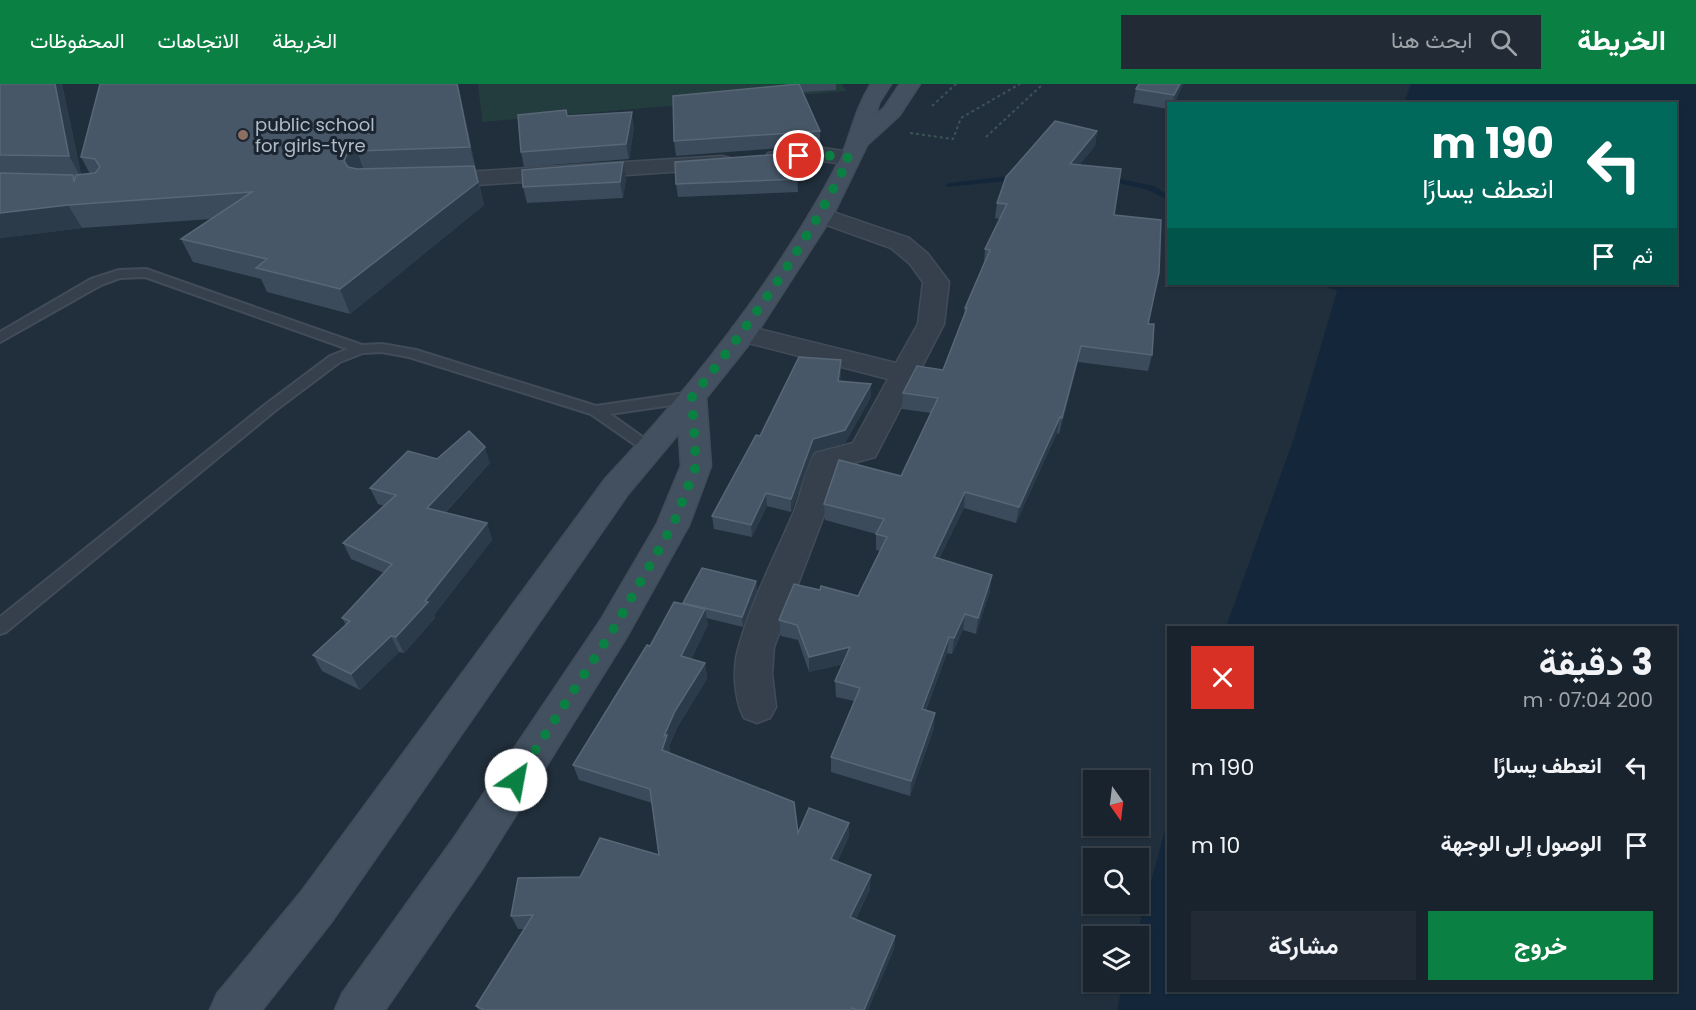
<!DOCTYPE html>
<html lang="ar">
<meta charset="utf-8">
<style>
body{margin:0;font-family:Poppins,Vazirmatn,sans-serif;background:#222b35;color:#f1f3f6;direction:rtl;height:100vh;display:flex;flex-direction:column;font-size:22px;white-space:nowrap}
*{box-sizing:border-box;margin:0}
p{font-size:20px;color:#9fa4aa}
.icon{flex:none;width:33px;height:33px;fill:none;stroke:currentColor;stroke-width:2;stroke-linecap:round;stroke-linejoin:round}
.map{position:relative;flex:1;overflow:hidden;direction:ltr}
.drawer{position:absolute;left:1167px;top:542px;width:510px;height:366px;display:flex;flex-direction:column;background:#19232d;border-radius:0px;box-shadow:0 2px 4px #0004,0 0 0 2px #374049;direction:rtl}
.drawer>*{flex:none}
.banner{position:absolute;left:1167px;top:18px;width:510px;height:183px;border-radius:0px;box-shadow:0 2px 4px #0004,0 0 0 2px #374049;direction:rtl;background:#00695c;color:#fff;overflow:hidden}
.needle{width:39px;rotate:166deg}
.fabs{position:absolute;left:1083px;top:686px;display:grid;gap:12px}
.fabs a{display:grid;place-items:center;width:66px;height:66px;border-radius:0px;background:#19232d;box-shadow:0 2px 4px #0004,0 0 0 2px #374049;font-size:30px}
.pin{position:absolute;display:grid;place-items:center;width:51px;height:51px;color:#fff;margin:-26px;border:3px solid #fff;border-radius:50%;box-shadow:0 2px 6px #0007}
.me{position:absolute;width:66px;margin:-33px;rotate:33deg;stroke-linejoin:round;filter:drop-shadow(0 0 4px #0008)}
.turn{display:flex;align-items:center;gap:21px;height:126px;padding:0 24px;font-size:27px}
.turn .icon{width:78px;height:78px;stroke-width:2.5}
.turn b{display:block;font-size:42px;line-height:51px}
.then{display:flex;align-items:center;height:57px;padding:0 24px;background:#0003;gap:12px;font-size:22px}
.round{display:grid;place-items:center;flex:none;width:63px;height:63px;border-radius:0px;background:#222b35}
.headline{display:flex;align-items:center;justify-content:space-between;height:102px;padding:0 24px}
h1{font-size:36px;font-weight:700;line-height:45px}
.action{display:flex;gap:12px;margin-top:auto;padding:12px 24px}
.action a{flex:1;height:69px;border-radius:0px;background:#0b8043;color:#fff;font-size:24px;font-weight:700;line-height:69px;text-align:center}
.action a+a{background:#222b35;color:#f1f3f6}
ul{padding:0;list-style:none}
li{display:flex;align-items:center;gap:18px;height:78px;padding:0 24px}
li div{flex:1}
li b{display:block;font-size:22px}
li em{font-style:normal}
header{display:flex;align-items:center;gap:36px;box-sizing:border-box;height:84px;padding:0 30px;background:#0b8043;color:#fff}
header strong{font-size:28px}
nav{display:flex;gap:33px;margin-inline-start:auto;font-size:21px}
.search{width:420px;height:54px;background:#222b35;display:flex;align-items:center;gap:15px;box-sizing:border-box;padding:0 21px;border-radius:0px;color:#9fa4aa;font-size:22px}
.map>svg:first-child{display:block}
.green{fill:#233c3d}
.water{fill:#14273a}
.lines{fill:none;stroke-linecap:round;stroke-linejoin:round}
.stream{fill:#14273a;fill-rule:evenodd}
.lane-casing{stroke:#414c58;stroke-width:4}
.street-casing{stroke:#414c58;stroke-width:3}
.secondary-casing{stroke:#414c58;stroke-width:3}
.path{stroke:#3b5555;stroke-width:2;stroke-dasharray:3 3;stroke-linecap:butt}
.lane{fill:#35404c;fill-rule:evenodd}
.street{fill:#35404c;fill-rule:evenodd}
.secondary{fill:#425060;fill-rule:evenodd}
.wall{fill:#3b4b5b}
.shaded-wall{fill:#2b3b4a}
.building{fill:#475767;stroke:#586776;stroke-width:1.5}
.route{stroke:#0b8043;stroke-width:10;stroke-dasharray:0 18}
.education-dot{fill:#8d6e63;stroke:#1a2531;stroke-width:2}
.labels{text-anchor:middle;stroke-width:6;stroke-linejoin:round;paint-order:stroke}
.far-poi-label{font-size:18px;fill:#b0bbc8;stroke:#1a2531;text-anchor:start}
</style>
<header>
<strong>الخريطة</strong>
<div class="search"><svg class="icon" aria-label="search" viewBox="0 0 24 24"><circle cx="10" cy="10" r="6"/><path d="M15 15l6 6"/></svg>ابحث هنا</div>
<nav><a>الخريطة</a><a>الاتجاهات</a><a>المحفوظات</a></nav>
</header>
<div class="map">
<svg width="1696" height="926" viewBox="0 0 1696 926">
<rect width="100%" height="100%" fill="#212f3c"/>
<!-- green -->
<polygon class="green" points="478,0 842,0 846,7 482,38"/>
<!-- water -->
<polygon class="water" points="1411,0 1696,0 1696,926 1117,926 1123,897 1138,897 1138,852 1136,852 1168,735 1168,906 1676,906 1676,543 1226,543 1294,354 1339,200 1676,200 1676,20 1404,19"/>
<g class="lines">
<!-- stream -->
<g class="stream">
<polygon points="1019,91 1022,91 1022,95 949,103 945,101 949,99"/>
<polygon points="1101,91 1154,102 1168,111 1168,116 1148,106 1101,95"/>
<polygon points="1324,200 1335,200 1342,204 1340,206 1334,206 1325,202"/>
</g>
<!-- lane casing -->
<g class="lane-casing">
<polygon id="lane" points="146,185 362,261 382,260 416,266 596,322 692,308 699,313 692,318 610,330 655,362 658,366 655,370 650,371 591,330 409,273 382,268 363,269 340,278 276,326 6,548 0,550 0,533 266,320 330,272 348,265 145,193 120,194 101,201 0,258 0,248 91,195 119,186"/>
</g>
<!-- street casing -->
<g class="street-casing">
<g id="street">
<path d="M816,63L857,69L860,74L857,79C844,82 831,77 817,77C801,76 784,83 768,79L765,74L768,69Z"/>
<polygon points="722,72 730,74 733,79 730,84 432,104 424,102 421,97 424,92 432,90"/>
<path d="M821,124L909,154L928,170L949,198L944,240L875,373L839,383L828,421L774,563L772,590L776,623L770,634L757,639L744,634C734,615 732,583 739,562C751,518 777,468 795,425C802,406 805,386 815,369L853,359L888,295L733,255L730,249L733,243L743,241L896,279L918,240L923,198L910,180L891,164L813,136L809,131L813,126Z"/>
</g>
</g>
<!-- secondary casing -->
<g class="secondary-casing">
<path id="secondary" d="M871,0H891L879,19L876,31L884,24L900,0H920L899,32L867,61L833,131L753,255L706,314L711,382L689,441L626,554L482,785L385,926H335L342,910L452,757L602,534L657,440L681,382L679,349L628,410L332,837L262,926H210L217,910L302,807L606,394C681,314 752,226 809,131C822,109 838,83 847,58C854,37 859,19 871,0Z"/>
</g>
<!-- path -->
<g class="path">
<polyline points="932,22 956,0"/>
<polyline points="910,49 953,55 961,34 1020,0"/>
<polyline points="986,53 1043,0"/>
</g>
<!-- lane -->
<use href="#lane" class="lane"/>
<!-- street -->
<use href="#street" class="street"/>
<!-- secondary -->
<use href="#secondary" class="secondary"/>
</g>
<!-- wall -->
<g class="wall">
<polygon points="0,0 62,0 81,90 90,90 81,73 100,0 458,0 476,86 484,121 350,230 267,208 261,195 193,178 181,155 211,135 82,144 0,154"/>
<polygon points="787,0 836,0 836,6 802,8 820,47 820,61 676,72 674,57 787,1"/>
<polygon points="1183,0 1174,20 1168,20 1168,25 1133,19 1136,5"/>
<polygon points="567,32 634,43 629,75 524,83 521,68"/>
<polygon points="1097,47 1095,62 1079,81 1114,131 1148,240 1152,271 1148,287 1078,278 1059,350 1057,349 1016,439 964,424 939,475 990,507 976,550 963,546 952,570 947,569 926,626 934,644 910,712 831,688 831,673 854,617 836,613 835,597 843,580 809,588 798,556 781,552 779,536 820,506 858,512 880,467 876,466 876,450 825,436 824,420 901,392 931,329 902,325 903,309 943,286 964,231 965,224 984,181 985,165 1000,135 995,134 997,119"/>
<polygon points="820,67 820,80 814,92 797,90 798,108 678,113 676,100"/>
<polygon points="626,94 623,114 527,119 523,103"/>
<polygon points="841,289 840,297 871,300 871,313 845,359 813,368 791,428 767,422 752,453 714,445 712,432 760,352"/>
<polygon points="437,375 490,379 445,429 487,439 492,456 434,531 435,534 404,569 399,568 360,606 322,587 313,571 346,541 342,534 384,489 351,475 343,459 384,422 378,420 370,404"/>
<polygon points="756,497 757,506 743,543 706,534 708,541 691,575 705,579 707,595 678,642 669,662 670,666 669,669 798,749 849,739 849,753 837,778 870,805 856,835 895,852 894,865 868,926 479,926 476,922 524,845 518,845 511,832 580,793 659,771 652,719 579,696 573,681 650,562 683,520 683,519"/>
</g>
<!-- shaded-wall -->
<g class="shaded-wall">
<polygon points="55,0 62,0 82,95 69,72"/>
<polygon points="457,0 458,0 476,86 470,63"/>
<polygon points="1180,0 1183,0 1174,20 1173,20 1174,11"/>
<polygon points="632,28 634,43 629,75 626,60"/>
<polygon points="1097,47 1095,62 1068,95 1070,80"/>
<polygon points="357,67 365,90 355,93 344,77 347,70"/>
<polygon points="820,67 820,80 814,92 814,79"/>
<polygon points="623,78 626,94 623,114 620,98"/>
<polygon points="474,82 484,121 350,230 340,205"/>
<polygon points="68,121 82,144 0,154 0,129"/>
<polygon points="1081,262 1078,278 1059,350 1062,334"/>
<polygon points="841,276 841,289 838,309 838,297"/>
<polygon points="871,300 871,313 845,359 813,368 791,428 791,415 813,355"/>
<polygon points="1060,333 1057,349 1016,439 1019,423"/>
<polygon points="485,363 490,379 434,440 427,424"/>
<polygon points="965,408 964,424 932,489 934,473"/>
<polygon points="766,409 767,422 752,453 751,441"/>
<polygon points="487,439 492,456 434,531 435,534 404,569 396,553"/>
<polygon points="992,491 990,507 976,550 978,534"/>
<polygon points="756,497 757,506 743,543 742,533"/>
<polygon points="705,525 708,541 684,588 681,572"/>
<polygon points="965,530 963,546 952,570 954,554"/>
<polygon points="391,552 399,568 360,606 351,590"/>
<polygon points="949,553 947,569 920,640 922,625"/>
<polygon points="850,563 850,578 809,588 809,573"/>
<polygon points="705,579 707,595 678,642 669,662 670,666 665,681 662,666 664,652 675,627"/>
<polygon points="935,629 934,644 910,712 911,697"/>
<polygon points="849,739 849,753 831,789 831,775"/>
<polygon points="871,791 870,805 850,847 850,833"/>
<polygon points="895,852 894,865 868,926 864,926"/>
</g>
<!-- building -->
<g class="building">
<polygon points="0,0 55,0 69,72 0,71"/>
<polygon points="100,0 457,0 470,63 357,67 347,70 344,77 348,83 357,85 474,82 478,98 340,205 256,184 267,175 181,155 252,108 68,121 0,129 0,89 73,91 74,98 76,91 95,89 100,83 95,75 81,73"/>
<polygon points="799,0 820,47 674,57 673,12"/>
<polygon points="1139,0 1180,0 1174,11 1136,5"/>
<polygon points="566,26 567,32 632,28 626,60 521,68 518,31"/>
<polygon points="1055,37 1097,47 1070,80 1121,85 1114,131 1161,136 1159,189 1148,240 1154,240 1152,271 1081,262 1062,334 1060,333 1019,423 965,408 934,473 992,491 978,534 965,530 954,554 949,553 922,625 935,629 911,697 831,673 860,604 835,597 850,563 809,573 797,541 779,536 794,500 820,506 821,502 858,512 887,453 876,450 884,435 824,420 839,376 901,392 938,314 903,309 917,282 943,286 967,224 965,224 990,166 985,165 1007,120 997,119 1006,93"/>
<polygon points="820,67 814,79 796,78 798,95 676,100 675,78"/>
<polygon points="623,78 620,98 523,103 522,86"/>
<polygon points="799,273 841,276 838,297 871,300 845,346 813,355 791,415 766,409 751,441 712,432 756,351 760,352"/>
<polygon points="469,347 485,363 427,424 487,439 425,517 428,518 396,553 391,552 351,590 313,571 350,537 342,534 392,480 343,459 396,411 370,404 408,367 437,375"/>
<polygon points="702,484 756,497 742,533 683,519"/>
<polygon points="674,518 705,525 681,572 705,579 675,627 664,652 667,651 662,666 794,718 798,749 809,724 849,739 831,775 871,791 850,833 895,852 864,926 857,926 852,924 851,926 484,926 476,922 533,831 511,832 518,794 580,793 600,754 659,771 650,705 573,681 647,561 650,562"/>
</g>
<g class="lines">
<!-- route -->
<path class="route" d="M516,696L614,544L673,441L696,382L692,313C752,238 807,160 849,74L816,70L799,72"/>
</g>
<!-- markers -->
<circle class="education-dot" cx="243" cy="51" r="6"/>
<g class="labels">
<!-- far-poi labels -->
<g class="far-poi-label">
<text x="255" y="47">public school<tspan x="255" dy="21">for girls-tyre</tspan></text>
</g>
</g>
</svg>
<div class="fabs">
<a><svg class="needle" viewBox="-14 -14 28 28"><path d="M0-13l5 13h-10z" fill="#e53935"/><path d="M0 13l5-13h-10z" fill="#9fa4aa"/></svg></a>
<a><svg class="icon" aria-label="search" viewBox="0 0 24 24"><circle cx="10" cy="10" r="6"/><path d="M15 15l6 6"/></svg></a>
<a><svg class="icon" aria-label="layers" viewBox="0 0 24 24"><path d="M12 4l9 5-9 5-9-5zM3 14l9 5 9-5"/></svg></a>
</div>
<div class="pin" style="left:799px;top:72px;background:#d93025"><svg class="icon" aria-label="arrive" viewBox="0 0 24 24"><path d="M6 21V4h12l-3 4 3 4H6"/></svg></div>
<svg class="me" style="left:516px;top:696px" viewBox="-20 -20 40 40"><circle r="19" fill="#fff"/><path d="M0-13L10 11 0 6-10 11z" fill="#0b8043"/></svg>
<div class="banner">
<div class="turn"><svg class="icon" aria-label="left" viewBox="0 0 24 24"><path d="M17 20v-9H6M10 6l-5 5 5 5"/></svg><div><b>190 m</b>انعطف يسارًا</div></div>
<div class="then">ثم<svg class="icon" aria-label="arrive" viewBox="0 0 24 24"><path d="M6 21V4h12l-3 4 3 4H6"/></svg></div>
</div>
<section class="drawer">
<div class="headline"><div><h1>3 دقيقة</h1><p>200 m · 07:04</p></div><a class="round" style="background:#d93025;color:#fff"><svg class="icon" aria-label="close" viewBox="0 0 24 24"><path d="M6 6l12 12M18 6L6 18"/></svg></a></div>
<ul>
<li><svg class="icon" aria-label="left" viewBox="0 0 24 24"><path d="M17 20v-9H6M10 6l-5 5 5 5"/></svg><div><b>انعطف يسارًا</b></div><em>190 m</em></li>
<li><svg class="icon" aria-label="arrive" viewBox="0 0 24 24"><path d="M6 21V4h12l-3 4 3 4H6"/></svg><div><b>الوصول إلى الوجهة</b></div><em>10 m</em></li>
</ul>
<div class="action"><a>خروج</a><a>مشاركة</a></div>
</section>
</div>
